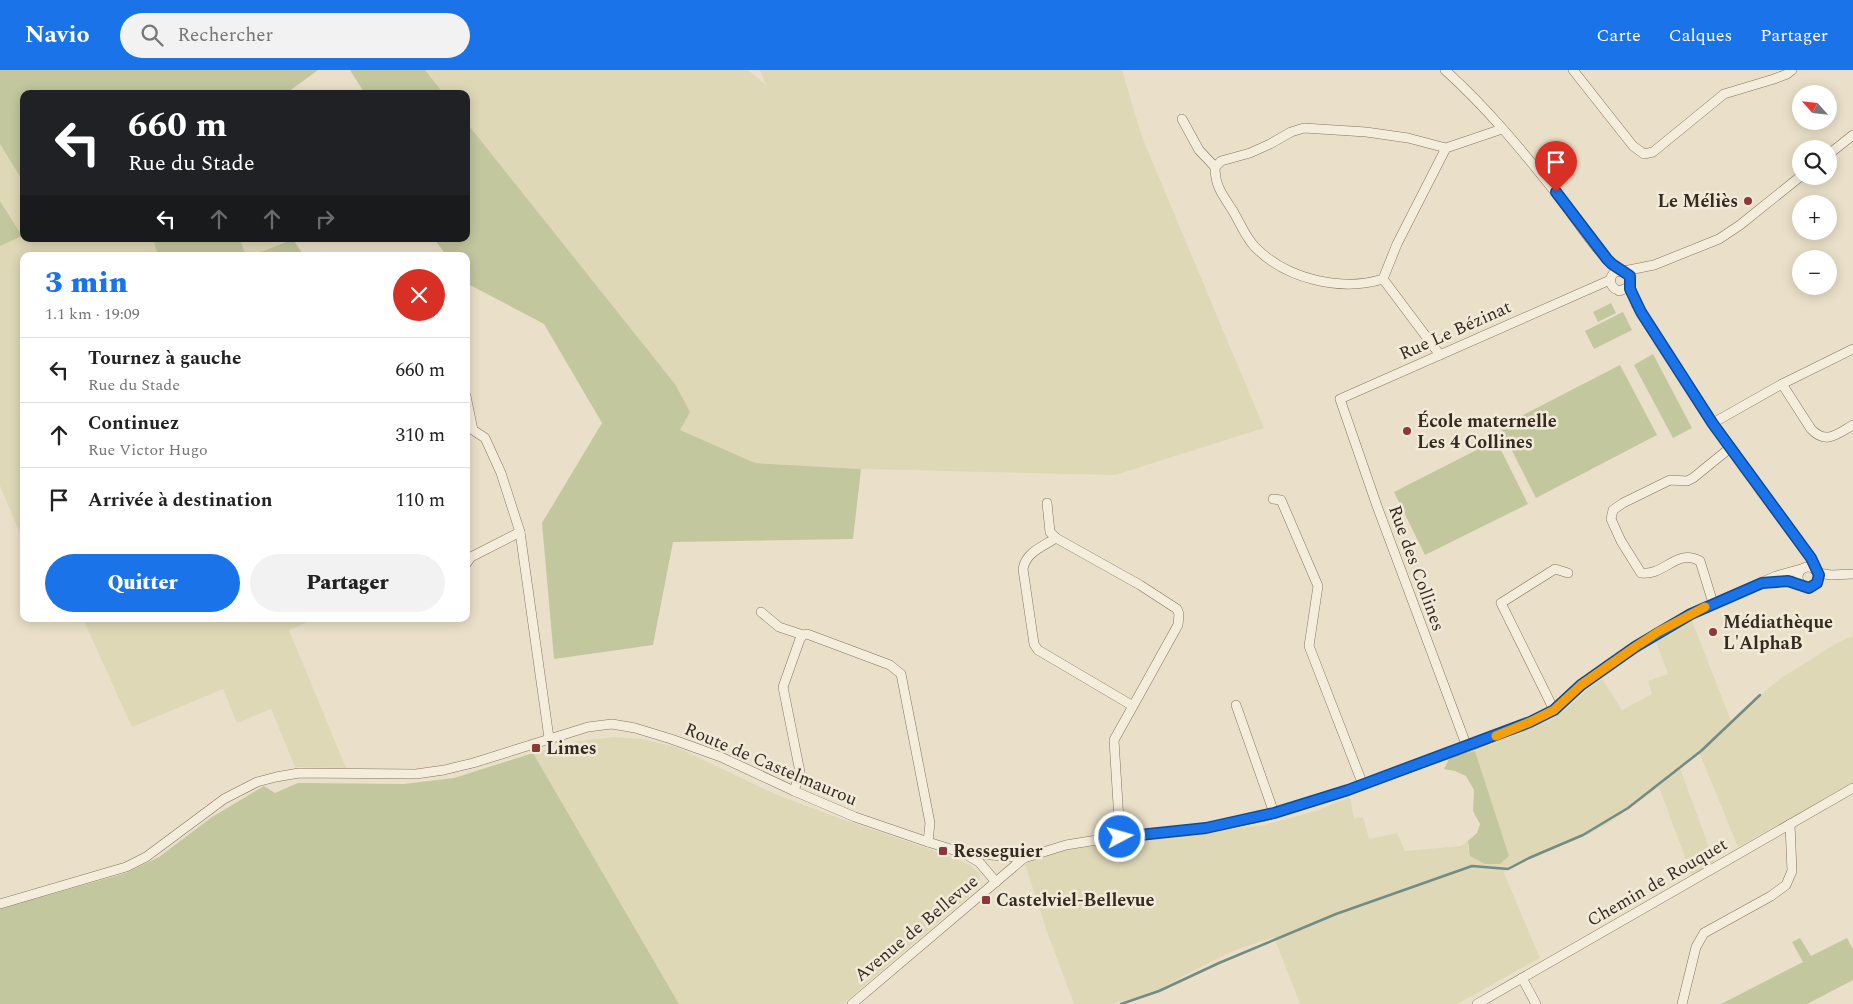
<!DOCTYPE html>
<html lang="fr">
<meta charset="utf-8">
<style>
body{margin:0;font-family:Spectral,serif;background:#f2f2f2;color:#222;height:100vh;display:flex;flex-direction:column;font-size:19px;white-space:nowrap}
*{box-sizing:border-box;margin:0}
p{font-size:16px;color:#767676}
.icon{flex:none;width:28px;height:28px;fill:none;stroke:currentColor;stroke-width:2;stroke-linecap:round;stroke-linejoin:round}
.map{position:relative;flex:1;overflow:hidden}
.panel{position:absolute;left:20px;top:182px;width:450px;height:370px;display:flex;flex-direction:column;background:#fff;border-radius:10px;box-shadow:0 2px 12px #0003}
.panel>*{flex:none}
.hud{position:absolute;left:20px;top:20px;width:450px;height:152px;border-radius:10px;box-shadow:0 2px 12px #0003;background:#202124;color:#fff;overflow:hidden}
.needle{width:32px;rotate:297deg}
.fabs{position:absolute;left:1792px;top:15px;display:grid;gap:10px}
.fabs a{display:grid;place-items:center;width:45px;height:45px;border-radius:50%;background:#fff;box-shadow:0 2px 12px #0003;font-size:25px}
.pin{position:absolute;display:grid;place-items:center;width:42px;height:42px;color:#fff;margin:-51px -21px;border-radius:50% 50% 50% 0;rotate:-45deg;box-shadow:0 0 5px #0007}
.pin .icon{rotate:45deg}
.me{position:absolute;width:55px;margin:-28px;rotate:84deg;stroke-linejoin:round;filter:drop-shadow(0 0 4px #0008)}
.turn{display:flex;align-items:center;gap:18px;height:105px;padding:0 25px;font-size:22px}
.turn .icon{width:65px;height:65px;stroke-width:2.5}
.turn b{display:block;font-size:35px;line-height:42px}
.lanes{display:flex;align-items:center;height:48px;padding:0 25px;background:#0003;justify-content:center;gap:25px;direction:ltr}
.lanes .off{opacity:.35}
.round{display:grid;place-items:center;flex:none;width:52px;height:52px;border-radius:26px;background:#f2f2f2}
.head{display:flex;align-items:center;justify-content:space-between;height:85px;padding:0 25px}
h1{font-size:30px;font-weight:800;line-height:38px;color:#1a73e8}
.primary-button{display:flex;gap:10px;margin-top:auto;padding:10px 25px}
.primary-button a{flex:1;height:58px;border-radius:30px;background:#1a73e8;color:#fff;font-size:20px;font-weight:800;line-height:58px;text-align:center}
.primary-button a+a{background:#f2f2f2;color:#222}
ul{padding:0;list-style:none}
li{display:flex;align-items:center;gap:15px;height:65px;padding:0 25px;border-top:1px solid #e0e0e0}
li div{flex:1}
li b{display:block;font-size:19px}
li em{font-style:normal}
header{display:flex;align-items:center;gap:30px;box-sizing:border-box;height:70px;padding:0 25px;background:#1a73e8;color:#fff}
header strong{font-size:24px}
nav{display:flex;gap:28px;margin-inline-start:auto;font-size:18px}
.search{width:350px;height:45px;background:#f2f2f2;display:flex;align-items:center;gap:12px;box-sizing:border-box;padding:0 18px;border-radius:28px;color:#767676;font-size:19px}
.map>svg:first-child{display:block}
.farmland{fill:#ded8b7}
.green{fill:#c2c79e}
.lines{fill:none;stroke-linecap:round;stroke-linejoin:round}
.stream{stroke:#718c85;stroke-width:2.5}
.minor-casing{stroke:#847360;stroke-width:10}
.minor{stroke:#f5eddb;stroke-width:9}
.route-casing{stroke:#114b97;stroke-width:12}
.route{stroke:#1a73e8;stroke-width:9}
.slow{stroke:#f59e0b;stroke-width:9}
.poi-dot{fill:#8c3738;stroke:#f2ead8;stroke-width:2}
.labels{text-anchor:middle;stroke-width:5;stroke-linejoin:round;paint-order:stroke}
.poi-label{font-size:18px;font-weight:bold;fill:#362b21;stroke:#f2ead8;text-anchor:start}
.street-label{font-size:18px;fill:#362b21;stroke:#f2ead8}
</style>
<header>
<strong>Navio</strong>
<div class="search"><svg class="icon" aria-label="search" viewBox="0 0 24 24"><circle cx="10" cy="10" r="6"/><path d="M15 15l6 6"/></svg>Rechercher</div>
<nav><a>Carte</a><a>Calques</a><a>Partager</a></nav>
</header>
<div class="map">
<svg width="1853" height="934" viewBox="0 0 1853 934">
<rect width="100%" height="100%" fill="#eae0c9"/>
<!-- farmland -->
<g class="farmland">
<polygon points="425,0 748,0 766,15 760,0 1122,0 1142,67 1264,358 1115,405 861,399 755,393 679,360 675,314 466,52 466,24 444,24"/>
<polygon points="0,74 24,113 24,169 153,169 158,186 24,186 24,473 0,416 0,176 22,166 0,131"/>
<polygon points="240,169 280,169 282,173 251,186 246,186"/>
<polygon points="83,549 314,549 289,560 346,698 295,697 271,639 237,653 223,619 132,657"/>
<polygon points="1692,551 1732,653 1747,637 1781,608 1837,573 1853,566 1853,713 1738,777 1699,682 1680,698 1714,791 1692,806 1659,717 1612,751 1591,763 1506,799 1504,803 1540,888 1457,934 1300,934 1274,867 1233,881 1187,904 1151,924 1111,934 1074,934 1047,862 1025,794 1044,786 1067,780 1133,770 1264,755 1316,741 1350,727 1354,748 1363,747 1369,769 1397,763 1405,781 1461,776 1468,771 1468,780 1509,786 1475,681 1548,651 1565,640 1589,618 1602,609 1622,640 1652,624 1648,611 1668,604 1656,572"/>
<polygon points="614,667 643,669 676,677 775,724 836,747 955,788 970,795 980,804 980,813 972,823 843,934 679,934 533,683 578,671"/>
</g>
<!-- green -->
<g class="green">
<polygon points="0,0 318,0 288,22 289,24 24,24 24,113 0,74"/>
<polygon points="350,0 425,0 444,24 365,24"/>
<polygon points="466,52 675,314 690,342 680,360 755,393 861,399 853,469 673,472 653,575 554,589 542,453 602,353 544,254 468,214 466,186 447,186 434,169 466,169"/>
<polygon points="0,131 22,166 0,176"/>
<polygon points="153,169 240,169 246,186 158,186"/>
<polygon points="293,169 304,186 251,186"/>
<polygon points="1611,233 1616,243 1598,252 1593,242"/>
<polygon points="1623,242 1632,260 1594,279 1585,261"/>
<polygon points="1653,284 1692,358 1673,368 1634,295"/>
<polygon points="1620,295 1657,365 1536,428 1500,357"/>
<polygon points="1496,370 1528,434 1425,485 1394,422"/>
<polygon points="1475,681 1509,786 1500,794 1485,794 1470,786 1468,771 1477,763 1480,754 1473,741 1474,720 1466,706 1455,701 1444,699 1450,687"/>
<polygon points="533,683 679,934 0,934 0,839 126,803 159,787 212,747 264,716 275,723 298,713 404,714 454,708"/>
<polygon points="1800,868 1811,886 1847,868 1853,879 1853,910 1807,934 1721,934 1803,892 1792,872"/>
</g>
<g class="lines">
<!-- stream -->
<polyline class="stream" points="1121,934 1159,921 1219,893 1336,844 1472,796 1508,799 1529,788 1583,765 1628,738 1669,706 1701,681 1760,625"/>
<!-- minor casing -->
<g class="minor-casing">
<g id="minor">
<path d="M1445,0C1486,37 1521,79 1555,122C1574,145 1597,186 1621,200"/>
<polyline points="1573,0 1633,76 1644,84 1653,82 1724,24 1774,9 1787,4 1792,0"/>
<polyline points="1182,49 1199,80 1215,97"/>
<path d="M1446,78L1397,174L1383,209C1341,222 1286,209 1255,177C1246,168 1240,153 1233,141C1223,125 1215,117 1215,97L1221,91L1250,83L1270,74L1291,62L1304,58L1366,62L1408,68L1446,78L1502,59"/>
<polyline points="1829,84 1853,65"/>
<polyline points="1624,201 1654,195 1719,169 1740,155 1801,106"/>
<polyline points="1383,209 1440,285"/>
<polyline points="1630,215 1636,234 1641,242 1713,353 1811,488 1816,499"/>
<path d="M1615,219C1609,214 1609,207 1615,202L1625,201C1631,206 1632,212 1627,218L1619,221"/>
<path d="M1782,314L1811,359C1826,375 1837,364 1853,355"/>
<polyline points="466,326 473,360 485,368 501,403 520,462 549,668"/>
<polyline points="1713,353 1782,314 1853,279"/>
<polyline points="1273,429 1281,430 1318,516 1309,576 1363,715"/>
<polyline points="1047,433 1050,462 1056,468"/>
<polyline points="466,494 471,487 520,462"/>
<circle cx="1808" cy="507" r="10"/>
<polyline points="1818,503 1831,505 1853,504"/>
<polyline points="1770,512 1788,511 1801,515"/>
<path d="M1713,533L1700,491C1676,478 1665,506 1641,503L1621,471L1611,449L1613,440L1623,433L1670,410L1687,411L1693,408L1730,378"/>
<polyline points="761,542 779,557 803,565"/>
<polyline points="1236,635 1274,743"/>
<polyline points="1554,640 1501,533 1555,499 1568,503"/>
<polyline points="1467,677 1377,436 1340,329 1610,210"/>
<polyline points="794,721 800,702 783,617 800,569 803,565 807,564 890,595 901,604 930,753 928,772"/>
<path d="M1120,767L1114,670L1133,636L1038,580L1034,574L1023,499C1026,482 1042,477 1056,468L1140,515L1177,539L1179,544L1178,555L1133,636"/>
<polyline points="965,784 979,792 996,812"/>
<polyline points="0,834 126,797 146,787 224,729 257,712 276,707 299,703 416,704 444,700 473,693 588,657 612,654 635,658 671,669 721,687 794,721 855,747 928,772 960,782 1024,788"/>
<polyline points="1522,908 1536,934"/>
<polyline points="852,934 1024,788 1066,775 1103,769 1205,758 1266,746 1348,720 1473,675 1530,652 1554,640 1570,624 1607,596 1658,562 1691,543 1776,506 1801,499"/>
<polyline points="1477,934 1853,718"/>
<polyline points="1682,934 1696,877 1704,863 1771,826 1786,815 1792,801 1790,754"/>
</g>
</g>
<!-- minor -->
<use href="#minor" class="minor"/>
</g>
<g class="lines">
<!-- route casing -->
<g class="route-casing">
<polyline id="route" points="1120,767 1206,758 1274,743 1348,720 1530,652 1554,640 1581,615 1635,577 1691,544 1762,513 1788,511 1809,518 1817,513 1819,505 1811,488 1713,354 1641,242 1630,219 1630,206 1612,194 1607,189 1556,122"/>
</g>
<!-- route -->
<use href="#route" class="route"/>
<!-- slow -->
<polyline class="slow" points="1496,666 1530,652 1554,640 1581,615 1635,577 1658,562 1705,537"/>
</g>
<!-- markers -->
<g class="poi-dot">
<circle cx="1748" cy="131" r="5"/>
<circle cx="1407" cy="361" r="5"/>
<circle cx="1713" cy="562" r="5"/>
<rect x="531" y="673" width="10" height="10" rx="2.5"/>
<rect x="938" y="776" width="10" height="10" rx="2.5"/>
<rect x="981" y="825" width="10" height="10" rx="2.5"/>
</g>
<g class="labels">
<!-- poi labels -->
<g class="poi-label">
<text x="1738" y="137" text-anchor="end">Le Méliès</text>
<text x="1417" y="357">École maternelle<tspan x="1417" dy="21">Les 4 Collines</tspan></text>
<text x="1723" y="558">Médiathèque<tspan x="1723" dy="21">L'AlphaB</tspan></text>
<text x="546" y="684">Limes</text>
<text x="953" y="787">Resseguier</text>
<text x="996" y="836">Castelviel-Bellevue</text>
</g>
<!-- street labels -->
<g class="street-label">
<text transform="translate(1455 260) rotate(-24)" y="6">Rue Le Bézinat</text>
<text transform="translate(1417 498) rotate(70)" y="6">Rue des Collines</text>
<text transform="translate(771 694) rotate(23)" y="6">Route de Castelmaurou</text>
<text transform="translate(1657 812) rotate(-30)" y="6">Chemin de Rouquet</text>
<text transform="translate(916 858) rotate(-40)" y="6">Avenue de Bellevue</text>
</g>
</g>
</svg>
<div class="fabs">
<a><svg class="needle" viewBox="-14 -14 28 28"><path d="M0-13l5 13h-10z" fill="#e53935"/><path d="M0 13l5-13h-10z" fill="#767676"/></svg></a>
<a><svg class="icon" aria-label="search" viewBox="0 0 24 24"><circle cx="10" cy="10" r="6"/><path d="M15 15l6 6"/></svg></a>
<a>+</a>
<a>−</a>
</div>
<div class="pin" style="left:1556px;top:122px;background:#d93025"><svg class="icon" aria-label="arrive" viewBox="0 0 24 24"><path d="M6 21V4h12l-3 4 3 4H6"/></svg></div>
<svg class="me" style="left:1120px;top:767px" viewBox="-20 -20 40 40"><circle r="17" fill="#1a73e8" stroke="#fff" stroke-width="3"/><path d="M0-11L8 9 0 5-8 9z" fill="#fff"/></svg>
<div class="hud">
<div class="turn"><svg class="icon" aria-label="left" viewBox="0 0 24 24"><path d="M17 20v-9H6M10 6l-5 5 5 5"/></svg><div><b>660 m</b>Rue du Stade</div></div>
<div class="lanes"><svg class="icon" aria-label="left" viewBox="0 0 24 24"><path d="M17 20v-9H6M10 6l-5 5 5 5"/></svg><svg class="icon off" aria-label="ahead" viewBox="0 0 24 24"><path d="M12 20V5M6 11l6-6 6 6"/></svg><svg class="icon off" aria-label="ahead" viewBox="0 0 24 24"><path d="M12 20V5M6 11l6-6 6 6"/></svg><svg class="icon off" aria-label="right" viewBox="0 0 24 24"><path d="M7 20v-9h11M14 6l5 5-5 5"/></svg></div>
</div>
<section class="panel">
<div class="head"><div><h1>3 min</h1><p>1.1 km · 19:09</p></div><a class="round" style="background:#d93025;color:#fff"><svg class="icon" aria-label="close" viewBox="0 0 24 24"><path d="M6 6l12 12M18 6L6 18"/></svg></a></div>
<ul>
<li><svg class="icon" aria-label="left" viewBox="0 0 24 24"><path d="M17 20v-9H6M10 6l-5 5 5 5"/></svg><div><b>Tournez à gauche</b><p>Rue du Stade</p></div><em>660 m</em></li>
<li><svg class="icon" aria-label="ahead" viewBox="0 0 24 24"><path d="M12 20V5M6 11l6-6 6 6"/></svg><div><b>Continuez</b><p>Rue Victor Hugo</p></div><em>310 m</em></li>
<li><svg class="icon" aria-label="arrive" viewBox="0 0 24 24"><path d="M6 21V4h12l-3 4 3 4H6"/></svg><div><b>Arrivée à destination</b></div><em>110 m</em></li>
</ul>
<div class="primary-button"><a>Quitter</a><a>Partager</a></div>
</section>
</div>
